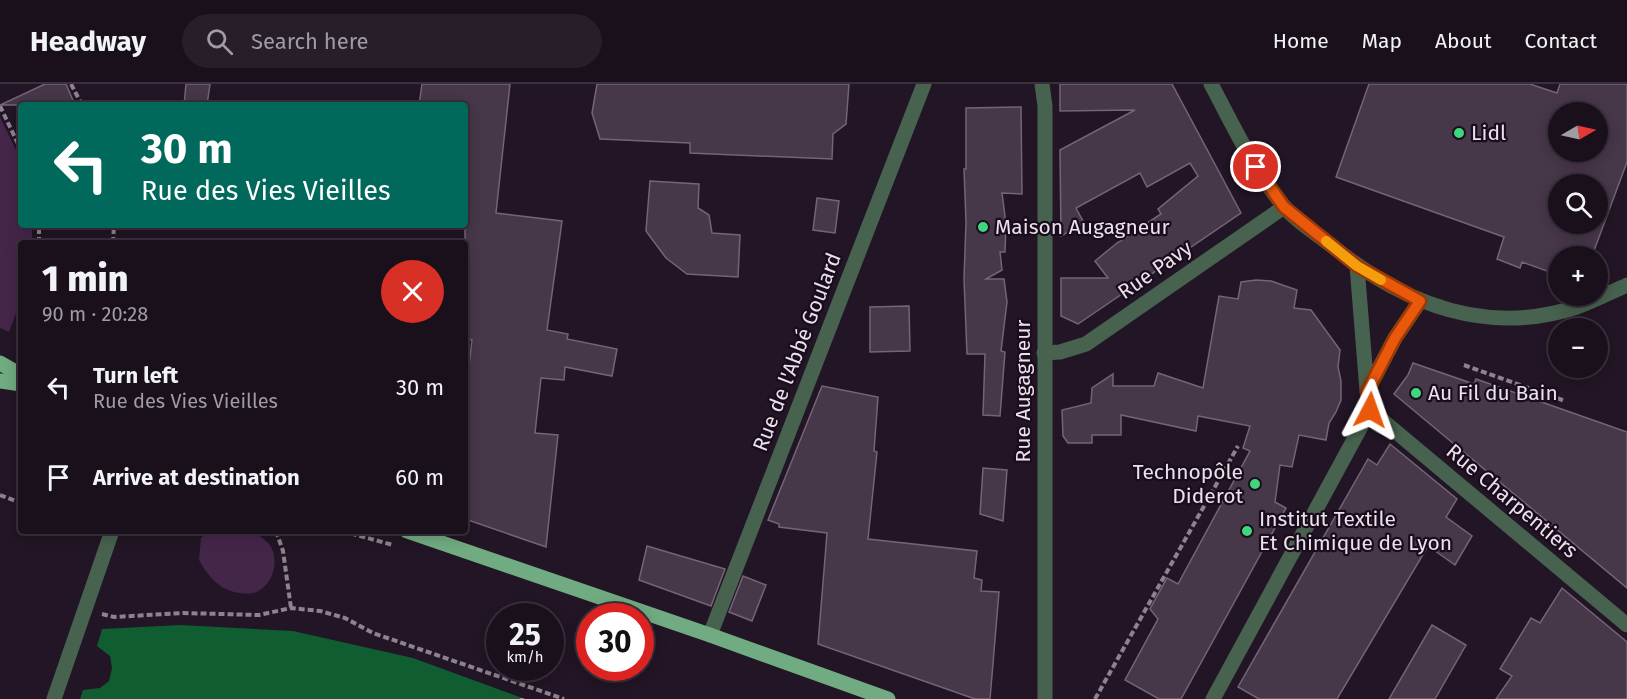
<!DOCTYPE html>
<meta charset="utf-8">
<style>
body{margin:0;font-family:"Fira Sans",sans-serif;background:#271e29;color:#f1f3f6;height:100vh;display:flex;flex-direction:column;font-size:22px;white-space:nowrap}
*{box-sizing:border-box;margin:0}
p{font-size:20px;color:#9f9da3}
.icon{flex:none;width:33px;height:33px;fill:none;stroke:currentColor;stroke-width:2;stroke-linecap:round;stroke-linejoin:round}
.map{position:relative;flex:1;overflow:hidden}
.details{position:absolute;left:18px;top:156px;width:450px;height:294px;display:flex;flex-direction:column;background:#1a101c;border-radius:6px;box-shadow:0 3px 15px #0003,0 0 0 2px #38303b}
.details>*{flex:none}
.hud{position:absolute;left:18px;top:18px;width:450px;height:126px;border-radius:6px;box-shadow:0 3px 15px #0003,0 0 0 2px #38303b;background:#00695c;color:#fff;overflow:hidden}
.needle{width:39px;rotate:81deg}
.fabs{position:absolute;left:1548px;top:18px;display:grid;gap:12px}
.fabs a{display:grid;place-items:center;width:60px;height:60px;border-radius:50%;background:#1a101c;box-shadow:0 3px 15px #0003,0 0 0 2px #38303b;font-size:30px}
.speed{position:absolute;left:486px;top:519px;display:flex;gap:12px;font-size:30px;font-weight:700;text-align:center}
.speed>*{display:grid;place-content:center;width:78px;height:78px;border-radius:50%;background:#1a101c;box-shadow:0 3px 15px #0003,0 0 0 2px #38303b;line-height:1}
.speed small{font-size:15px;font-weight:400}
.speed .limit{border:9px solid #d22;background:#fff;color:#111}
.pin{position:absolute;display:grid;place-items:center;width:51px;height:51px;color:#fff;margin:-26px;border:3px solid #fff;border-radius:50%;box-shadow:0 2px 6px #0007}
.me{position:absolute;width:66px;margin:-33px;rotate:4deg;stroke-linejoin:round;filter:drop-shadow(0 0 4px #0008)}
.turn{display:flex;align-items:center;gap:21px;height:126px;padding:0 24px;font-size:27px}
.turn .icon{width:78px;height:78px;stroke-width:2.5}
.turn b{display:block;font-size:42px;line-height:51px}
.round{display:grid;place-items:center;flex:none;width:63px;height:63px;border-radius:32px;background:#271e29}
.head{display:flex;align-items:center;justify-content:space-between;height:102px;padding:0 24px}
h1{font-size:36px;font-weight:800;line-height:45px}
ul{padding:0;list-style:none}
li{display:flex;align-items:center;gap:18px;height:90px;padding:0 24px}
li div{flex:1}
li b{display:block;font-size:22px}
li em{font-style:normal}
header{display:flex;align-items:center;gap:36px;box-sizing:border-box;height:84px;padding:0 30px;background:#1a101c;border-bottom:2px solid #38303b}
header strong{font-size:28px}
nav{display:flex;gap:33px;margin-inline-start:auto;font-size:21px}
.search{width:420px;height:54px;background:#271e29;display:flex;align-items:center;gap:15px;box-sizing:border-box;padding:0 21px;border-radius:33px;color:#9f9da3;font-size:22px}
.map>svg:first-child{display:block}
.green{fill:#45264b}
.water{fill:#0f5d31}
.building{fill:#463749;stroke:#746477;stroke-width:1.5;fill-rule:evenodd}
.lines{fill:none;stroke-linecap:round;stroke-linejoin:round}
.path{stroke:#8e8290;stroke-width:4;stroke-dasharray:6 3;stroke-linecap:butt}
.minor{stroke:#47624e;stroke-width:15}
.major{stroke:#71ab81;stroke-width:15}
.route-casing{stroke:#983908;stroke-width:15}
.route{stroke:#ea580c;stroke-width:10}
.slow{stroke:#f59e0b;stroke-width:10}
.poi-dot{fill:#3ed77d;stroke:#190c1b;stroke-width:2}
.labels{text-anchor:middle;stroke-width:4.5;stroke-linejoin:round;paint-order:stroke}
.poi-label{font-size:21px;fill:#ebe1ed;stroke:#190c1b;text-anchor:start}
.street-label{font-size:21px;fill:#ebe1ed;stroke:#190c1b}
</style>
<header>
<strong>Headway</strong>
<div class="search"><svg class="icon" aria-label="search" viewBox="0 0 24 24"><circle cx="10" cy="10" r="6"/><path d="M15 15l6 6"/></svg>Search here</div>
<nav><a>Home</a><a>Map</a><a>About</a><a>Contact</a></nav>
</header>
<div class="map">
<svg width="1627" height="615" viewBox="0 0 1627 615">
<rect width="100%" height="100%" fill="#221525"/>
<!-- green -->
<g class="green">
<polygon points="0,33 16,66 21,83 21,141 32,141 32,159 21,159 21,216 9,248 0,244"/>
<path d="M209,447H253C259,452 268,457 271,463C279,478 273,501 256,508C249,511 235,509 228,506C214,500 206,488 199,476L201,454Z"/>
</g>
<!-- water -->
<polygon class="water" points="180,541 293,547 413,574 525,615 80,615 83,606 100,604 109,597 112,584 110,572 97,562 102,545"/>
<!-- building -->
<g class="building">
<polygon points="45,0 66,0 75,21 0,21"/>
<polygon points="186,0 210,0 207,21 184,21"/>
<polygon points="422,0 510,0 496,129 562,137 547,246 568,250 567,255 617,265 612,292 565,283 564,296 541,294 535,349 558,351 546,463 465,435 465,316 472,256 465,255 465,21 419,21"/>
<polygon points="597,0 849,0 846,40 833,50 832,75 690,69 690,59 600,55 592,29"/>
<polygon points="1060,0 1172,0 1241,129 1078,240 1061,232 1061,194 1108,194 1095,177 1117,159 1161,130 1158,125 1198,92 1190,79 1147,103 1140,89 1076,124 1084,139 1061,152 1060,66 1135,26 1060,27"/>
<path d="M1369,0H1530L1557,9L1560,0H1627V78L1592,172H1558V191L1522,178L1520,184L1497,175L1504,153L1336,93ZM1558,28H1598V68H1558ZM1558,100H1598V140H1558Z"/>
<polygon points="1021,23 1022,110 1002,109 1006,140 1005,168 1000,168 1002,186 986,195 1004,195 1007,218 1001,267 1005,268 1000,332 983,331 985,270 967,270 964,195 966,138 964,85 966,85 966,24"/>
<polygon points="650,97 699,100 698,124 709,131 712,149 740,151 738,193 687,190 666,174 646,147"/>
<polygon points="817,114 839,117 835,149 813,146"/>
<polygon points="1256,196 1271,197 1297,206 1294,224 1311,226 1340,266 1338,283 1341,297 1341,316 1336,328 1329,339 1326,356 1299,351 1292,383 1280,381 1275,418 1286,424 1181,615 1159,615 1125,596 1158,535 1150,525 1167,494 1178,500 1250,367 1243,364 1250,342 1198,332 1196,347 1121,331 1121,351 1092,351 1092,359 1068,359 1063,352 1062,326 1091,319 1092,304 1113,290 1113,302 1154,302 1158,289 1203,304 1219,212 1238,215 1241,198"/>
<polygon points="909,222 910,267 870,268 870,223"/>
<polygon points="1413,279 1474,300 1476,295 1627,348 1627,504 1394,310 1408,291"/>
<polygon points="822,302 878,313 874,367 877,368 868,455 977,467 974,494 982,496 981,507 999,508 990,615 975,615 818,560 827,449 779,443 779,440 768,436"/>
<polygon points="1390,360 1457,415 1446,433 1472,452 1455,481 1428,462 1337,615 1259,615 1238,603 1368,375 1377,381"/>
<polygon points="983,384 1007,386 1003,437 980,430"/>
<polygon points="647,462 725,485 711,522 639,496"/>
<polygon points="743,492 766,501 752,537 729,528"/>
<polygon points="1562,504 1627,558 1627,615 1496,615 1512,592 1500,585 1531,534 1540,539"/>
<polygon points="1432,541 1466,561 1435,615 1389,615"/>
</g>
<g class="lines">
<!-- path -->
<g class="path">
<polyline points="71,0 82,21"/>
<polyline points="0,22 21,66"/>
<polyline points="39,159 39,141"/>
<polyline points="113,159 114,141"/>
<polyline points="18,260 21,249"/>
<polyline points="1464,281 1565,317"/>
<polyline points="0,411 21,419"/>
<polyline points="276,447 283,467 291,524"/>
<polyline points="342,447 393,461"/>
<polyline points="102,530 114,533 183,529 259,531 291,524 320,527 345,534 373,549 564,615"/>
<polyline points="522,615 522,614"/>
<polyline points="1095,615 1238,362"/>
</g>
<!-- minor -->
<g class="minor">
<polyline points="1042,0 1045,22 1045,615"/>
<path d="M1211,0C1233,41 1253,85 1283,121C1295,137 1320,152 1336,165C1406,221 1488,252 1577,223C1594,217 1611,208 1627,201"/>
<polyline points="1357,182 1367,307 1395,254 1420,217"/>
<polyline points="1044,269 1060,268 1086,260 1284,123"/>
<polyline points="1370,326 1627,541"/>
<polyline points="710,551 924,0"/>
<polyline points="54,615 112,447"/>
<polyline points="1213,615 1370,326"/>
</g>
<!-- major -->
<g class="major">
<polyline points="0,279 21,291"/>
<polyline points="0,297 21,300"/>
<polyline points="407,447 710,551 888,615"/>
</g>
</g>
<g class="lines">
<!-- route casing -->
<g class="route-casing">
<polyline id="route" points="1256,83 1284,123 1357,182 1420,217 1395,254 1367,308 1370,326"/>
</g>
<!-- route -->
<use href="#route" class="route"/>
<!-- slow -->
<polyline class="slow" points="1326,157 1357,182 1381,196"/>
</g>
<!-- markers -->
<g class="poi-dot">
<circle cx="1459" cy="49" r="6"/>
<circle cx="983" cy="143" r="6"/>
<circle cx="1416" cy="309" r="6"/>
<circle cx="1255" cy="400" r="6"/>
<circle cx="1247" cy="447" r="6"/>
</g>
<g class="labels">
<!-- poi labels -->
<g class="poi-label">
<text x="1471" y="56">Lidl</text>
<text x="995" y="150">Maison Augagneur</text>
<text x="1428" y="316">Au Fil du Bain</text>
<text x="1243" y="395" text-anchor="end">Technopôle<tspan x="1243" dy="24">Diderot</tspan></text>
<text x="1259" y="442">Institut Textile<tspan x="1259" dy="24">Et Chimique de Lyon</tspan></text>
</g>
<!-- street labels -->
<g class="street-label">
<text transform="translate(1155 186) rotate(-35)" y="7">Rue Pavy</text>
<text transform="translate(797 268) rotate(-69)" y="7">Rue de l'Abbé Goulard</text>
<text transform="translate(1023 307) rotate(-90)" y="7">Rue Augagneur</text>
<text transform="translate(1512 417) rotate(40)" y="7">Rue Charpentiers</text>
</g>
</g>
</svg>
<div class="fabs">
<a><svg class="needle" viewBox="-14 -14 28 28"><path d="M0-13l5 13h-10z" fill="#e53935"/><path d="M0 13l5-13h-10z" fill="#9f9da3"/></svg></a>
<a><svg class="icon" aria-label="search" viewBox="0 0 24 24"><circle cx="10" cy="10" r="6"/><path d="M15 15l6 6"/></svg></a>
<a>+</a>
<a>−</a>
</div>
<div class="speed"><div>25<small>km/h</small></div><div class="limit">30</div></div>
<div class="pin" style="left:1256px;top:83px;background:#d93025"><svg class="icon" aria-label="arrive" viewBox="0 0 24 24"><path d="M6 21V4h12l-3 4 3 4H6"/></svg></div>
<svg class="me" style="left:1370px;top:326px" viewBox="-20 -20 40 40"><path d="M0-17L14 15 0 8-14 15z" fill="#ea580c" stroke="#fff" stroke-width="4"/></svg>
<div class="hud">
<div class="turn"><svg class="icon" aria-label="left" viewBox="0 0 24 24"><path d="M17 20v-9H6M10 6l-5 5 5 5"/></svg><div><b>30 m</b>Rue des Vies Vieilles</div></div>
</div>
<section class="details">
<div class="head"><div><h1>1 min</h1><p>90 m · 20:28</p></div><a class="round" style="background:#d93025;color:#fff"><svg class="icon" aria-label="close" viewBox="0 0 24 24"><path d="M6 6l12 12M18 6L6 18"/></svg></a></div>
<ul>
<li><svg class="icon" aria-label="left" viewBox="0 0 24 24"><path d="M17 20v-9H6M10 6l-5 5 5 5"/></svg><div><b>Turn left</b><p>Rue des Vies Vieilles</p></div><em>30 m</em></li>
<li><svg class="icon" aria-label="arrive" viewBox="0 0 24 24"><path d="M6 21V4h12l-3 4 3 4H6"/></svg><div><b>Arrive at destination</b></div><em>60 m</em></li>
</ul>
</section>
</div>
